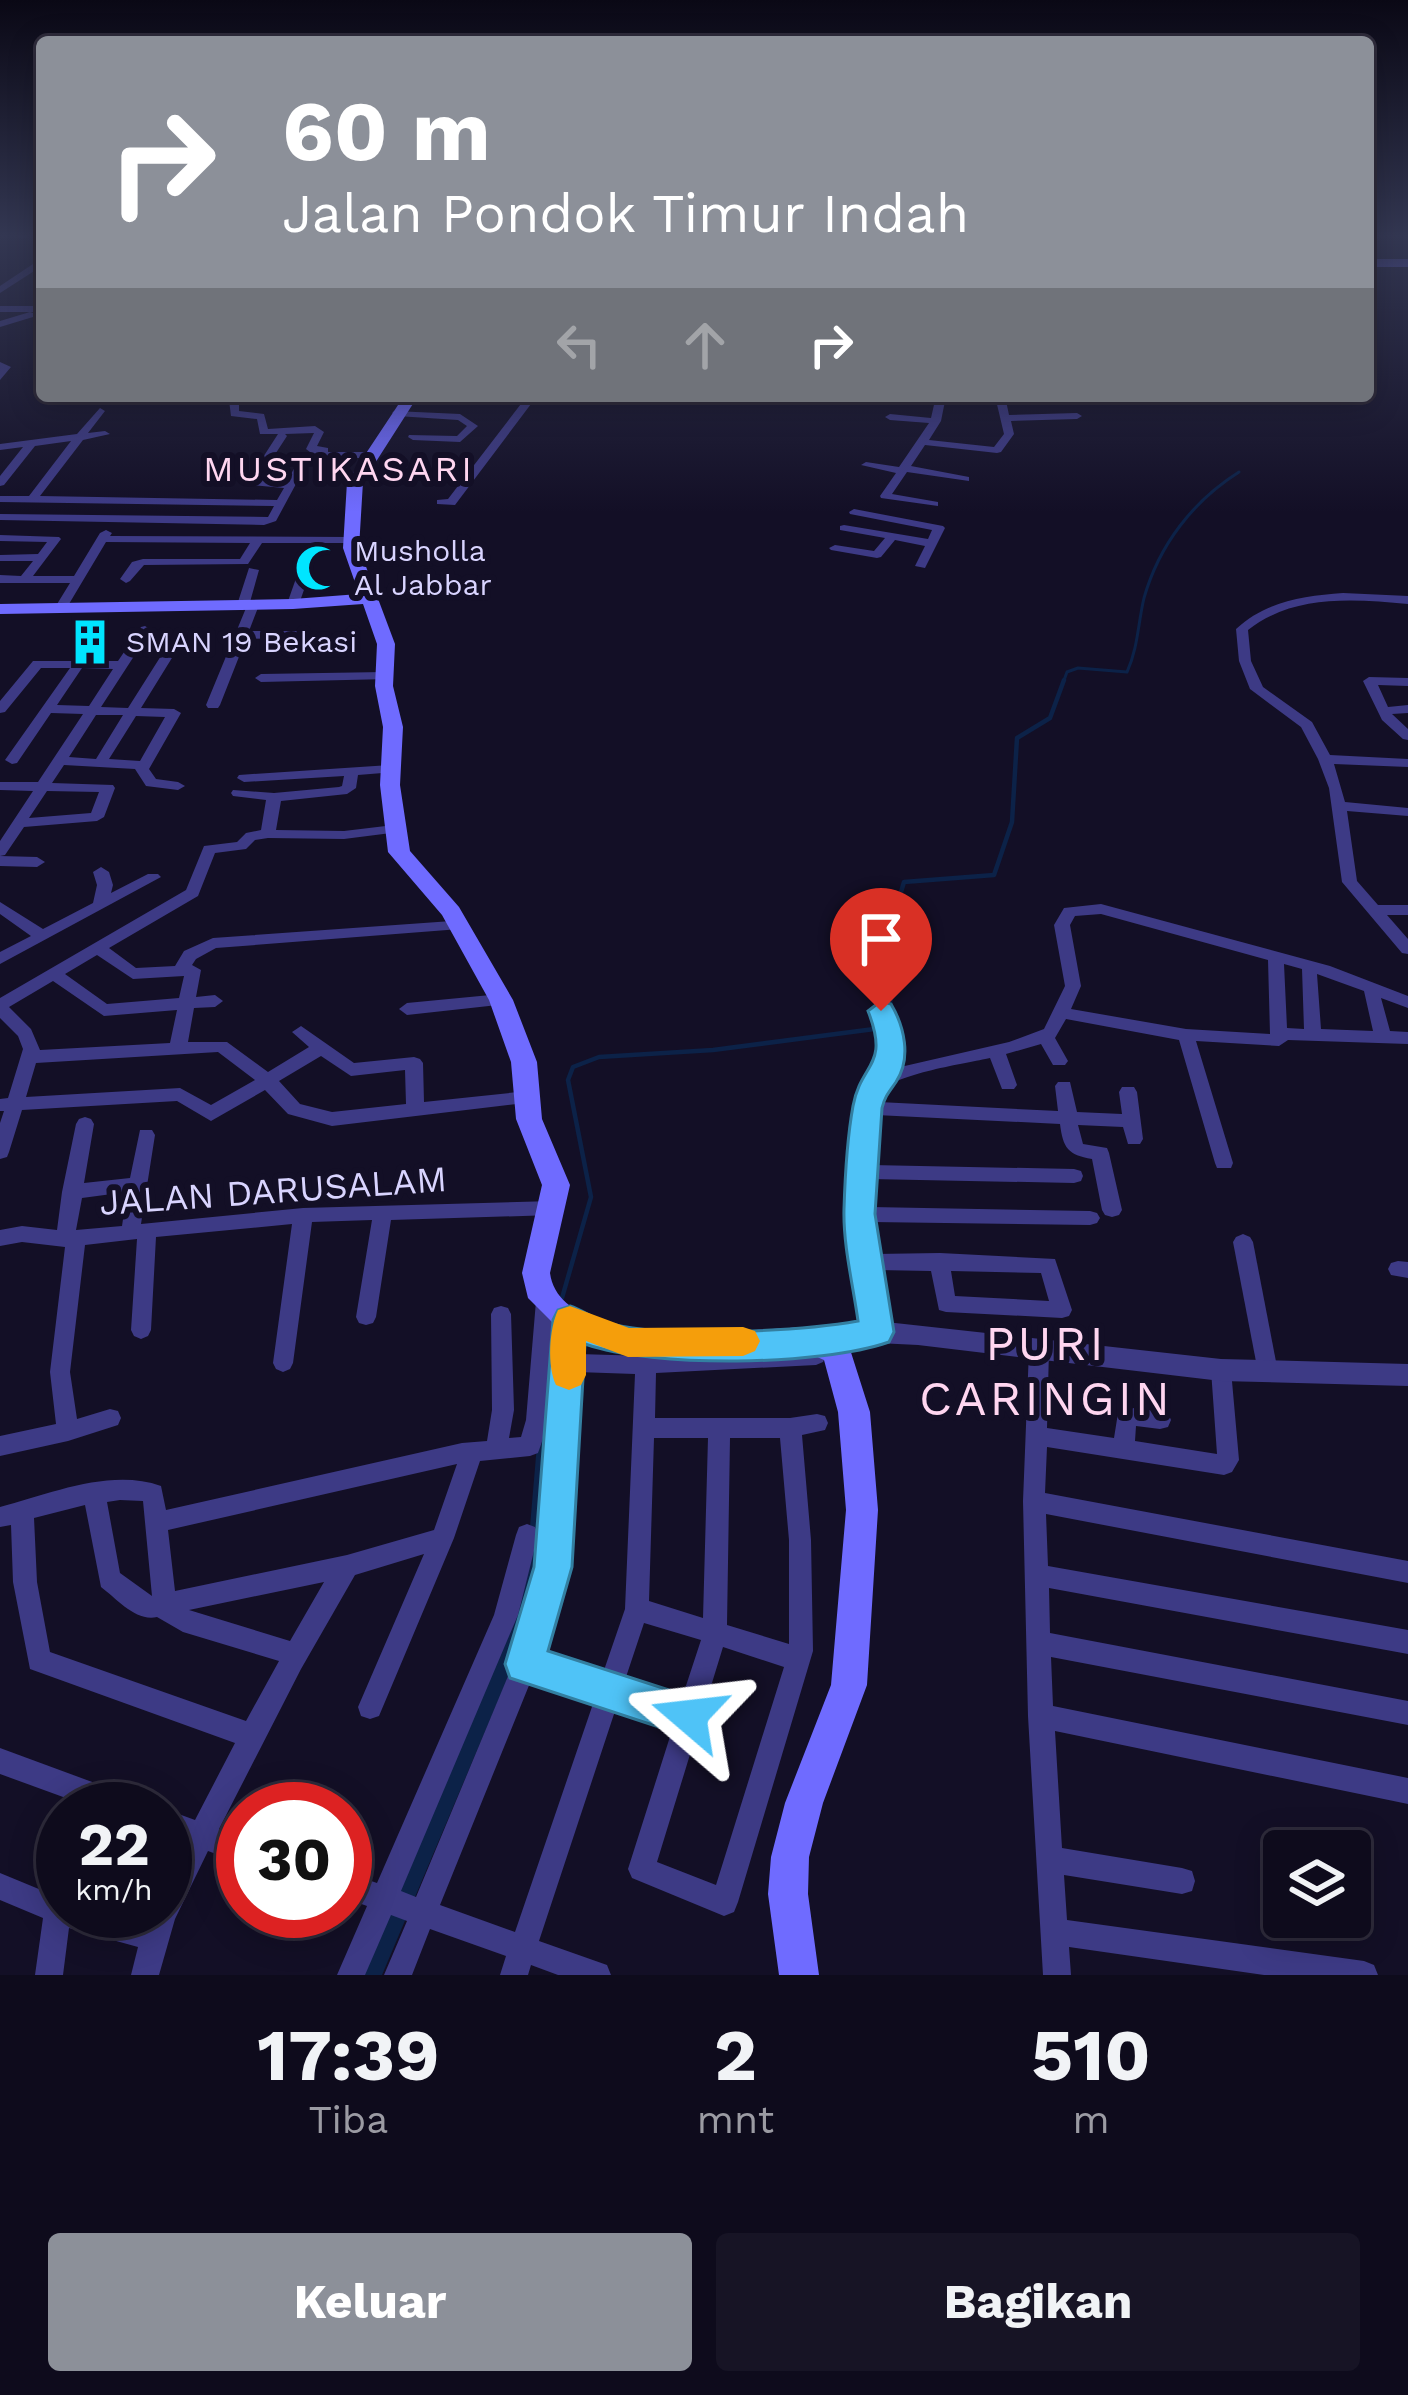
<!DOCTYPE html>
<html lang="id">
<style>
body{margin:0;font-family:"Work Sans",sans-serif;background:#171425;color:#f1f3f6;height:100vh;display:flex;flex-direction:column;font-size:45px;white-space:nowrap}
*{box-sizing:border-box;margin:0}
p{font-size:39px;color:#9b9ba3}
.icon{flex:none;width:66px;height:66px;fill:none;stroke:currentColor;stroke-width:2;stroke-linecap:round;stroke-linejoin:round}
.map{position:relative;height:1975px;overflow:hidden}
.sheet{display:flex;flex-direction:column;background:#0e0b1c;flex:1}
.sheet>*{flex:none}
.guide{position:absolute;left:36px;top:36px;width:1338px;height:366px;border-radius:12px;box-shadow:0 6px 30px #0003,0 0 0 3px #2e2b3b;background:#8c9099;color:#fff;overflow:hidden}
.tools{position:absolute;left:1263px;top:1830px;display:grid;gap:24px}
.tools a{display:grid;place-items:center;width:108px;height:108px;border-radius:12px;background:#0e0b1c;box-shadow:0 6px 30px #0003,0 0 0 3px #2e2b3b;font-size:60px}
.speed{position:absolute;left:36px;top:1782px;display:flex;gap:24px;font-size:60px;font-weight:700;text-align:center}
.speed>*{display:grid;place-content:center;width:156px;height:156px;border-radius:50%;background:#0e0b1c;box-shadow:0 6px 30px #0003,0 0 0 3px #2e2b3b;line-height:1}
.speed small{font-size:30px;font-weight:400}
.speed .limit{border:18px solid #d22;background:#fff;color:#111}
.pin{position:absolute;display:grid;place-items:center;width:102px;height:102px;color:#fff;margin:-123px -51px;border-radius:50% 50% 50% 0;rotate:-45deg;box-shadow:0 0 12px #0007}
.pin .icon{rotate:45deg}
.me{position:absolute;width:132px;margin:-66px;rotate:287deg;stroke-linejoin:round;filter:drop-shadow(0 0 9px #0008)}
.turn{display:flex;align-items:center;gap:42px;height:252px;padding:0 48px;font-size:54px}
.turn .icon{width:156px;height:156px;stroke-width:2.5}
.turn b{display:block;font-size:84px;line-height:102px}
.lanes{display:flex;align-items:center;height:114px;padding:0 48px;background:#0003;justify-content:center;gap:60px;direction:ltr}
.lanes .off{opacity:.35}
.eta{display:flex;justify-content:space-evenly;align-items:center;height:204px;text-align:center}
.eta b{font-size:72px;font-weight:700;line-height:84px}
.primary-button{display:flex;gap:24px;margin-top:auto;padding:24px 48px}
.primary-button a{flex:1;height:138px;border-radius:12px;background:#8c9099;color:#fff;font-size:48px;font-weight:700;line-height:138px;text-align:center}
.primary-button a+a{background:#171425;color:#f1f3f6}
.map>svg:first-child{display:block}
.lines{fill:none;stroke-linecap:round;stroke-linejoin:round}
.stream-far1{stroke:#0c2248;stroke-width:3}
.stream{stroke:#0c2248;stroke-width:4.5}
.canal{fill:#0c2248;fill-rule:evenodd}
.minor{fill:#3d3a85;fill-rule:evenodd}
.tertiary{fill:#3d3a85;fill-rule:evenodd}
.secondary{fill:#6f6bff;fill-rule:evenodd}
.route{fill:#4fc3f7;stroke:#337fa1;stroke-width:3}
.slow{fill:#f59e0b}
.labels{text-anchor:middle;stroke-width:12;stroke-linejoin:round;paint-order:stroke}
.far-poi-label{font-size:30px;fill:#d9d4ff;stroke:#130f26;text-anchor:start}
.far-quarter-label{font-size:36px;letter-spacing:3px;fill:#ffd6f0;stroke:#130f26}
.street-label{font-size:36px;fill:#d9d4ff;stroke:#130f26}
.near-neighbourhood-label{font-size:48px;letter-spacing:3px;fill:#ffd6f0;stroke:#130f26}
</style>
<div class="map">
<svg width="1408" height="1975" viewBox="0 0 1408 1975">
<rect width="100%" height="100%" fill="#130f26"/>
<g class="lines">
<!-- stream-far1 -->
<path class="stream-far1" d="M1063,683L1067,672L1078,668L1127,672C1138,648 1138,623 1144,598C1159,545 1193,501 1239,472"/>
<!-- stream -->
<g class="stream">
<polyline points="889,1020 898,902 904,882 994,875 1012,822 1017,738 1050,718 1064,680"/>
<polyline points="562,1298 591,1197 568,1080 573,1067 599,1057 713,1050 882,1028"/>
</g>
<!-- canal -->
<polygon class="canal" points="553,1354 560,1356 562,1362 549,1562 539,1604 382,1975 356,1975 517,1604 527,1562 544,1362 546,1356"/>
<!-- minor -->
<g class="minor">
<polygon points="20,235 29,235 22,239 18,237"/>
<polygon points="39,260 42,260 42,266 0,293 0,286"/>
<rect x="0" y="306" width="42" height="6"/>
<polygon points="30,312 33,313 33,317 0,327 0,321"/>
<polygon points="0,362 11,367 0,380"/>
<path d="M240,396H261L239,402V411L264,414L268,429L315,426L324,432L317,446L328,448V452H369L374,455L369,458H310L276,521L264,525L0,520V514L268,517L274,506L0,502V496H29L71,441L35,446L4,485L0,486V476L23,447L0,450V444L77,434L100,408L105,411L88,433L105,431L110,434L83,440L40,496L277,500L284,488L252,485L247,482L278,434H260L257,419L231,416L229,400ZM314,433L306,449L310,452L303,453L287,481L259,479L287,436L285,434Z"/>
<polygon points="527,396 537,396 455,505 437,504 437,500 448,499"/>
<polygon points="936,396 946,396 941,421 929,440 994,447 1004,434 995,396 1005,396 1009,415 1077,413 1082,416 1077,419 1011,421 1014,434 1001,452 997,453 925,445 911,466 969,477 969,481 907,472 892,494 938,502 938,506 881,498 880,496 896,473 861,465 866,462 899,467 929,423 890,420 885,417 890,414 931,418"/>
<polygon points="394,411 460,414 478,426 460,442 413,440 408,437 409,435 457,436 467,426 458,420 397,416 392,413"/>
<polygon points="854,509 943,526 945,528 925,568 915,566 925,546 895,540 881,557 877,558 831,550 829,548 835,545 874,551 885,538 840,530 840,526 844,525 928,539 932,530 850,514 849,512"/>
<polygon points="106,530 112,533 110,536 350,537 356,540 350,543 262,543 248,564 144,565 130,581 126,583 120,579 132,562 143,559 240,559 250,543 106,542 66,609 60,613 54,609 70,583 0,583 0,575 21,576 33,561 0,561 0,555 38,554 47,542 0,541 0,535 59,537 61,539 33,576 74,576 100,533"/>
<polygon points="306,564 312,567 299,604 289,607 287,604 300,567"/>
<polygon points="249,568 259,570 250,602 259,605 249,631 303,631 305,634 300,653 294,657 288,653 292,638 246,639 220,705 218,708 208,708 206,705 246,608 237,605"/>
<path d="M1343,593L1408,596V604C1353,599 1294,594 1248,630L1251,661L1263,687L1312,722L1330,755L1408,759V767L1334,764L1345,802L1408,808V816L1347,811L1357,881L1378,905H1408V915H1387L1408,939V954L1402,953L1342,882L1329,788L1318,759L1301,727L1250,689L1239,661L1236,629C1266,601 1304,596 1343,593Z"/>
<path d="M145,626L151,630L101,707L128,708L178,629H186L188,632L141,708L174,709L181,713L149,769L156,779L178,782L185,786L178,790L146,786L135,769L64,765L52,783L113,785L115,788L104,817L97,821L24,827L5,855L0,856L37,857L45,862L37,867L0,866V841L33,791L0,790V782H38L83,714L51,713L17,763L12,764L5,760L70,668H41L5,712L0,713V701L33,661H118L141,627ZM82,668L113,669L89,706L57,705ZM96,715H123L96,759L69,757ZM136,716L165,717L140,761L109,759ZM47,791L99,792L91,813L29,818Z"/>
<polygon points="384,672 390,676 389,679 261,682 255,678 261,674"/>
<polygon points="1369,677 1408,678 1408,686 1378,685 1388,707 1408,705 1408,713 1392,714 1408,729 1408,740 1403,739 1382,720 1363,681"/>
<path d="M390,765L397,769L395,772L358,775L356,788L347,794L281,801L276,830L344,831L394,825L401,829L399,832L344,839L268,838L255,840L246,849L215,853L198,896L109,948L136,968L175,966L184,951L213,938L466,920L468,924L466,928L460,929L216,948L196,959L192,965L201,970L196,997L215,995L223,1001L215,1007L194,1008L188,1042H227L268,1072L309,1047L292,1032L301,1026L354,1063L414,1057L420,1059L423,1063L424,1102L528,1091L534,1092L537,1097L534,1102L332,1126L288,1114L265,1090L211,1121L177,1101L22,1110L9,1152L7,1157L0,1159V1123L4,1111H0V1099L8,1098L23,1049L18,1036L0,1018V998L186,890L204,846L237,842L246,833L261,830L266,800L233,796L231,793L233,790L274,793L339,787L342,786L344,776L244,782L237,778L239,775ZM97,955L133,979L184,976L179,998L107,1004L65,974ZM53,981L104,1016L177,1010L170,1043L40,1050L31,1029L9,1007ZM218,1052L255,1080L211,1105L180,1088L26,1097L36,1063ZM321,1056L351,1076L405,1070L406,1104L332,1112L300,1104L279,1081Z"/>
<polygon points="101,867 109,872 113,885 111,893 148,874 158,874 161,877 0,964 0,952 31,936 0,914 0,902 43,929 93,903 97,885 93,872"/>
<path d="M1101,904L1330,966L1408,996V1008L1381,998L1390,1031L1408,1032V1044L1288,1040L1279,1046L1196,1041L1233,1163L1231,1168H1217L1215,1163L1179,1040L1066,1019L1055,1038L1068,1061L1065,1065H1053L1041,1044L1006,1054L1017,1085L1014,1089H1002L990,1058C968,1063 893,1074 881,1092C879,1095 879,1099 879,1102L1058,1111L1055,1086L1058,1082H1070L1077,1112L1122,1114L1119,1092L1122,1087H1134L1137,1092L1143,1139L1140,1144H1128L1123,1127L1078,1125L1083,1144L1107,1148L1109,1153L1122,1210L1119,1215L1112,1217L1105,1215L1102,1210L1092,1159C1068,1155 1063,1148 1060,1124L876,1115L871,1165L1074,1169L1081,1171L1083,1176L1081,1181L1074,1183L870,1179L871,1207L1090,1211L1097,1213L1100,1218L1097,1223L1090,1225L872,1222L875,1254L940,1253L1055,1259L1072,1310L1069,1316L1062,1318L946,1312L939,1310L931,1271L877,1270L887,1332L884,1338L877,1341L870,1338L853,1262L855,1258L852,1219L849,1214L859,1108L866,1086L878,1076L882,1034L873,1011L881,1005L887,1007L900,1034L896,1068L1009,1042L1044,1029L1065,986L1054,925L1064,908ZM1101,914L1268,960L1270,1034L1186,1029L1071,1009L1081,986L1070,925L1075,916ZM1284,964L1302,969L1304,1029L1287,1028ZM1317,974L1364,991L1373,1031L1321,1029ZM951,1271L1041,1273L1049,1301L955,1296Z"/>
<polygon points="501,994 509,1000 507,1004 407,1015 399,1009 407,1003"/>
<path d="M85,1117L91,1119L94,1124L84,1183L130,1178L140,1130H152L155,1135L141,1224L303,1208L553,1201L560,1203L563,1208L560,1213L553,1215L391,1220L376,1317L373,1323L366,1325L359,1323L356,1317L372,1220L312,1222L293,1363L290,1369L283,1372L276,1369L273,1363L292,1224L156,1237L151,1330L148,1336L141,1339L134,1336L131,1330L137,1239L85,1245L70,1372L77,1419L110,1409L118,1411L121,1418L118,1425L68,1441L0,1456V1436L56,1424L50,1372L65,1247L22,1242L0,1246V1230L22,1226L57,1230L62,1192L76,1124L79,1119ZM127,1192L122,1226L76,1230L82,1198Z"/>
<polygon points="1243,1234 1250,1237 1253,1242 1278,1372 1275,1378 1268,1381 1261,1378 1258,1372 1233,1242 1236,1237"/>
<polygon points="1398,1261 1408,1262 1408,1278 1391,1275 1388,1269 1391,1263"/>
<path d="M546,1293L553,1295L556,1301C553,1348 556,1409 538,1453L530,1456L480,1461L454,1538L379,1716L370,1719L361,1716L358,1707L424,1554L355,1575L301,1669L219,1829L243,1838V1864L208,1851L175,1919L159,1975H131L138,1947L69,1928L63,1975H35L43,1918L0,1900V1873L63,1899V1911H108L146,1921L150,1911H165V1879L184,1842L165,1835V1809L195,1820L235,1743L30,1669L13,1582L11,1525L0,1527V1507C50,1494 110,1468 161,1486L166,1510L462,1443L487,1441L492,1410L491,1314L494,1308L501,1306L508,1308L511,1314L514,1410L509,1438L521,1437L526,1420L536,1301L539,1295ZM457,1464L434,1530L347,1555L175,1591L168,1530ZM120,1500L143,1501L152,1596L120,1573L107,1502ZM85,1505L101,1587C117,1599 136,1622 157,1617L183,1632L279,1661L246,1721L50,1652L37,1582L34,1518ZM324,1582L290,1641L189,1610Z"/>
<path d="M570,1312L577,1314L580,1320L578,1354L646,1356L816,1347L823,1350L826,1356L823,1362L816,1365L656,1373L655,1418H790L817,1414L825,1416L828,1423L825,1430L802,1435L811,1540L813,1651L738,1902L734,1912L724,1916L632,1878L628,1869L674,1724L617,1705L539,1941L607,1965L611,1975H558L531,1965L528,1975H500L506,1956L430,1929L412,1975H384L407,1921L391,1915L365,1975H337L367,1906L345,1898V1872L377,1883L494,1615L516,1535L519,1527L527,1524L535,1527L538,1535L518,1615L401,1891L416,1897L513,1664L538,1584L560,1320L563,1314ZM577,1372L635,1374L625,1609L602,1676L540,1656L562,1584ZM654,1438H708L703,1618L649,1601ZM730,1438H780L789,1540V1644L727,1625ZM644,1623L701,1640L681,1701L624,1683ZM723,1647L784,1667L716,1885L657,1862ZM532,1678L595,1698L515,1932L440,1905Z"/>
<polygon points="1039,1341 1046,1344 1049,1350 1047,1428 1114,1438 1118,1413 1137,1407 1168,1413 1171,1420 1168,1427 1160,1429 1136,1426 1135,1441 1217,1454 1211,1370 1214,1364 1221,1361 1228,1364 1231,1370 1239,1460 1232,1472 1224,1475 1047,1447 1045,1493 1408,1561 1408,1583 1046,1514 1048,1566 1408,1630 1408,1654 1049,1588 1050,1633 1408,1701 1408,1725 1051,1657 1053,1706 1408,1778 1408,1804 1055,1731 1062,1848 1182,1868 1192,1871 1195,1881 1192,1891 1182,1894 1064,1875 1067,1920 1364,1961 1374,1965 1378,1975 1264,1975 1069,1947 1071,1975 1043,1975 1028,1716 1023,1501 1029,1350 1032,1344"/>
<polygon points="0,1748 141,1800 145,1809 96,1809 0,1774"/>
</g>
<!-- tertiary -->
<polygon class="tertiary" points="877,1321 1221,1359 1408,1364 1408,1386 1221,1381 918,1345 877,1343 822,1353 813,1350 809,1342 813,1334"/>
<!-- secondary -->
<g class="secondary">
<rect x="1368" y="259" width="40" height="8"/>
<path d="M404,396H418L363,482L359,548L395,644L393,686L403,727L400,785L410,851L459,907L513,1000L537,1062L542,1119L570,1185L550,1273C561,1354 754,1328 810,1327L848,1343L870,1412L878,1510L867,1685L823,1803L809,1857L808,1894L819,1975H779L768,1894L771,1857L785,1803L831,1685L846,1510L838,1412L824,1360L808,1353L702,1357L629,1354L585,1341L554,1324L528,1298L522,1273L542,1185L516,1119L511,1062L489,1000L442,915L388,852L380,785L383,727L375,686L377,644L363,604L293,609L0,614V604L293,599L359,594L343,548L347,482Z"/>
</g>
</g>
<!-- sky -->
<linearGradient id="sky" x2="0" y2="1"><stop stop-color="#0a0815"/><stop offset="0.46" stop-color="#333752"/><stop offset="1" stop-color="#333752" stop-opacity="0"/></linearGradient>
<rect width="1408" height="512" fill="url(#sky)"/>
<!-- route -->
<path class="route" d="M881,1001L891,1004C904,1026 912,1058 896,1082C889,1092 885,1096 882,1108L875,1214L894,1332L889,1342C820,1366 654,1368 585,1344L572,1567L548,1651L703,1701L709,1716L703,1731L689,1737L510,1678L505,1664L534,1567L553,1320L558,1310L570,1306C582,1310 593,1318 604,1322C657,1339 802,1331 858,1321C853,1285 843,1245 844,1209C845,1176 847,1139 853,1106C861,1062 890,1067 868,1011Z"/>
<!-- slow -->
<path class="slow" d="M570,1306L629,1328L743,1327L755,1331L760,1341L755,1351L743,1356L628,1357L586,1341V1375L581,1385L569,1390L556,1385C547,1366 549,1329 558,1310Z"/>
<!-- icons -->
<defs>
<g id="mosque-bare" transform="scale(3.6)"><path d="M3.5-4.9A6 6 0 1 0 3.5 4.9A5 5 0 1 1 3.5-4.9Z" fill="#00e5ff" stroke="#130f26" stroke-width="2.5" paint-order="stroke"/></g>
<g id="building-bare" transform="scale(3.6)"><path d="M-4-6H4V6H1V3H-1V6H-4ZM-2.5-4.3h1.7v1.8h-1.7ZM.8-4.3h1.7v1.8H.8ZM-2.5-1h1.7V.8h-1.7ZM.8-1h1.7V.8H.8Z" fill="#00e5ff" stroke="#130f26" stroke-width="2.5" paint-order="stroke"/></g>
</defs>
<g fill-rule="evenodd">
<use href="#mosque-bare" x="318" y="568"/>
<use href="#building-bare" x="90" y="642"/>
</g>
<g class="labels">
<!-- far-poi labels -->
<g class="far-poi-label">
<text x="354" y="561">Musholla<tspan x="354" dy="34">Al Jabbar</tspan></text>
<text x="126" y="652">SMAN 19 Bekasi</text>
</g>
<!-- far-quarter labels -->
<g class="far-quarter-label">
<text x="339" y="481">MUSTIKASARI</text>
</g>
<!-- street labels -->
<g class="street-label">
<text transform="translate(273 1190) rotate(-4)" y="13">JALAN DARUSALAM</text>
</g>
<!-- near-neighbourhood labels -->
<g class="near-neighbourhood-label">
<text x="1046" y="1360">PURI<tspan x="1046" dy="55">CARINGIN</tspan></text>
</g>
</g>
</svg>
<div class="tools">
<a><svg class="icon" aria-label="layers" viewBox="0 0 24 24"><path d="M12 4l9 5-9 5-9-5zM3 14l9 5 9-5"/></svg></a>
</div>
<div class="speed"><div>22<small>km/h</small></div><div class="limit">30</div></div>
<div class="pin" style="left:881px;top:1011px;background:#d93025"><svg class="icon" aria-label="arrive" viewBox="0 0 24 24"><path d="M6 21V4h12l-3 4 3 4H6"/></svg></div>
<svg class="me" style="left:689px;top:1716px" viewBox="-20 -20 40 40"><path d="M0-17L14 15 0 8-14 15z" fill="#4fc3f7" stroke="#fff" stroke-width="4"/></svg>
<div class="guide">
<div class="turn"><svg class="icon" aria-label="right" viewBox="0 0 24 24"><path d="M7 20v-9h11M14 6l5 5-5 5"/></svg><div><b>60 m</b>Jalan Pondok Timur Indah</div></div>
<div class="lanes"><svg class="icon off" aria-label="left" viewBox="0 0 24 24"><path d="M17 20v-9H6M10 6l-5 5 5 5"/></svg><svg class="icon off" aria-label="ahead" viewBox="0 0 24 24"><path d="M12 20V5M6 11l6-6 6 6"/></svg><svg class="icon" aria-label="right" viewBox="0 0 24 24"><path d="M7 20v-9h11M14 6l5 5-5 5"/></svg></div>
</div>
</div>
<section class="sheet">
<div class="eta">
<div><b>17:39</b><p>Tiba</p></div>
<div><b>2</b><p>mnt</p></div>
<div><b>510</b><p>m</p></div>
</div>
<div class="primary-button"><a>Keluar</a><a>Bagikan</a></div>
</section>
